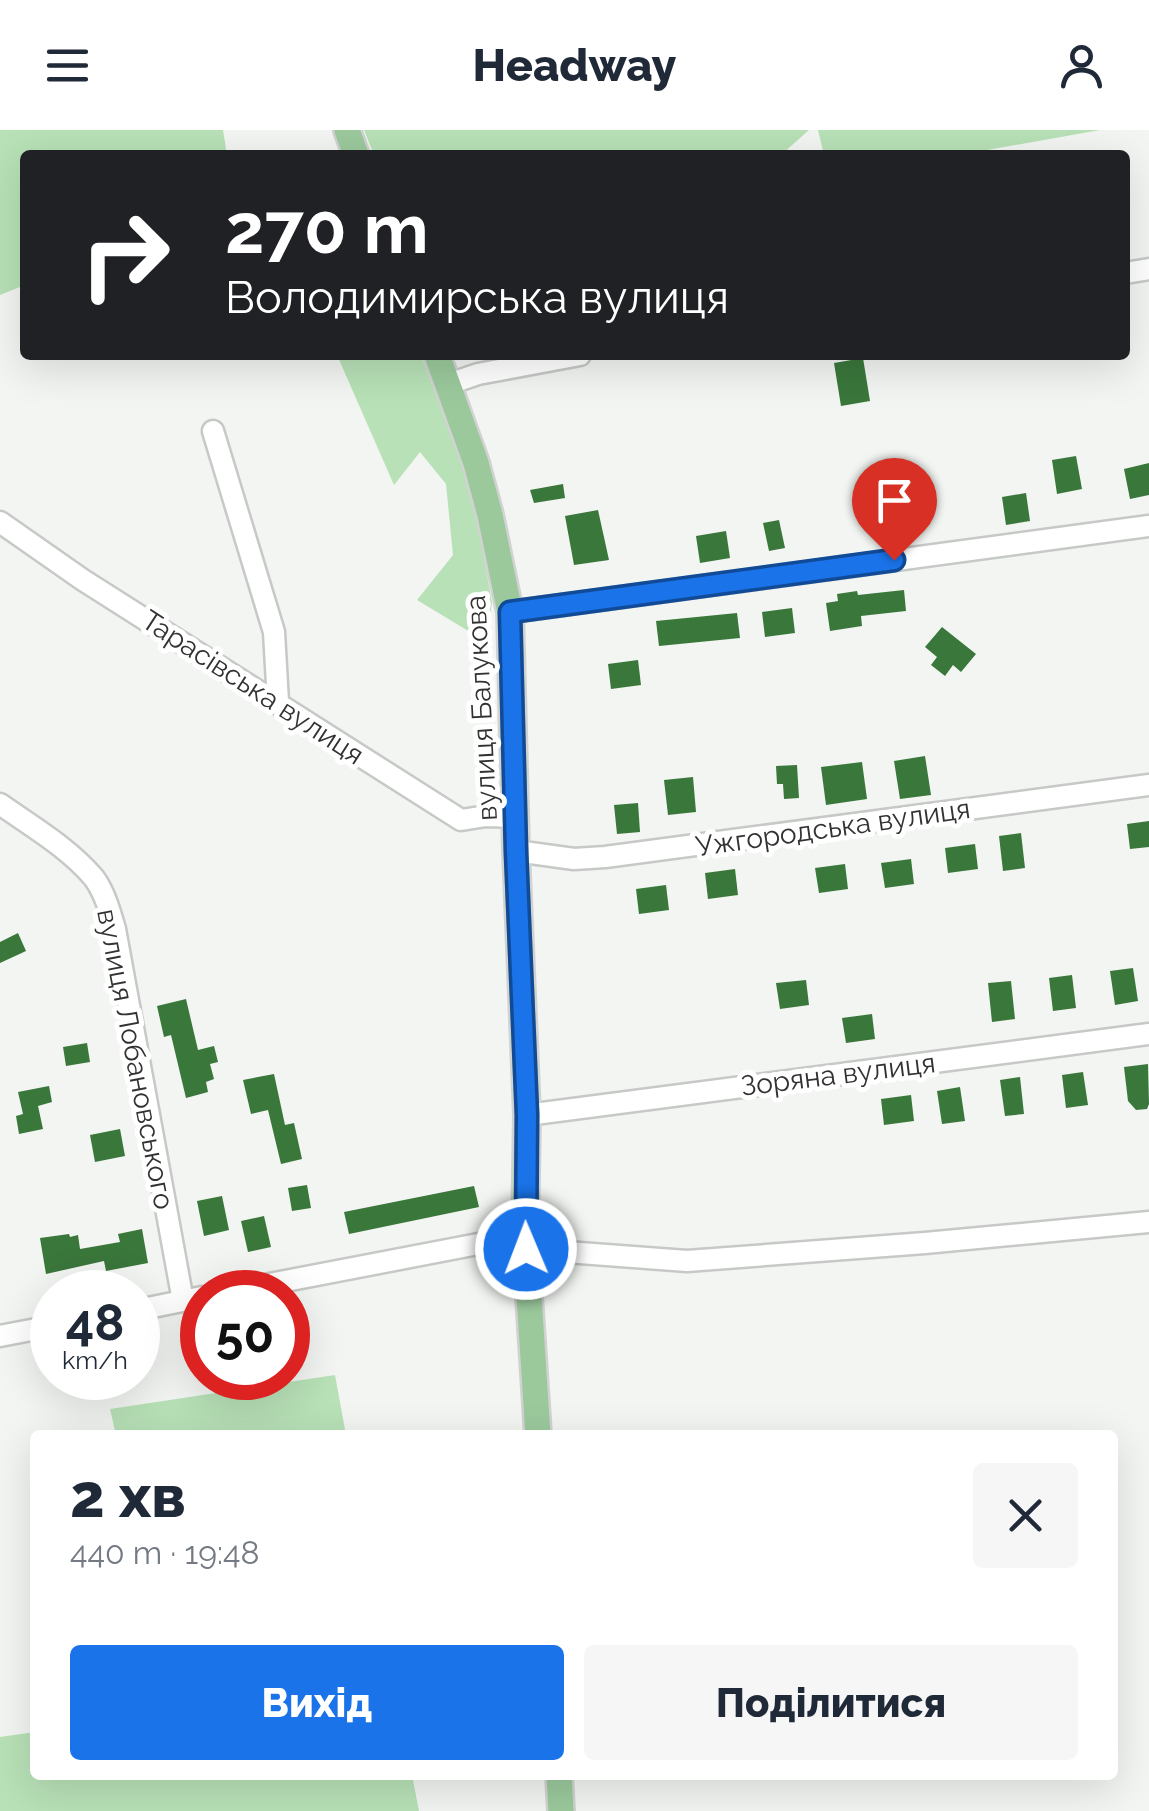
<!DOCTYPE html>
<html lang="uk">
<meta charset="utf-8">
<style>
body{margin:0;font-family:Raleway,sans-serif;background:#f6f6f7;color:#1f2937;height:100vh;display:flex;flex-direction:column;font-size:38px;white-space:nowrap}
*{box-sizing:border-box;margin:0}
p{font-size:32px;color:#747a83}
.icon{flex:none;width:55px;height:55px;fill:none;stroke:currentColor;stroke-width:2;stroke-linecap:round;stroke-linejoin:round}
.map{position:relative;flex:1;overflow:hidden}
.drawer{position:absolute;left:30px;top:1300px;width:1088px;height:350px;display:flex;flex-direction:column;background:#fff;border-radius:10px;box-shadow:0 10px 40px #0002}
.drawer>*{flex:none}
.banner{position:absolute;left:20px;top:20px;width:1110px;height:210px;border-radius:10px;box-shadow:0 10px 40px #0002;background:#202124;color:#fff;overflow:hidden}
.speed{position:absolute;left:30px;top:1140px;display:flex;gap:20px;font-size:50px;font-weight:700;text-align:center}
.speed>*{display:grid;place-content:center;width:130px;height:130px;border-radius:50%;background:#fff;box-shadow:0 10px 40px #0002;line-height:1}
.speed small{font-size:25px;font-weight:400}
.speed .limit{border:15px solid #d22;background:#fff;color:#111}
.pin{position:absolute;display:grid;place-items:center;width:85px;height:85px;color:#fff;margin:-102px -42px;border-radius:50% 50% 50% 0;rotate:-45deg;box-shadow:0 0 10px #0007}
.pin .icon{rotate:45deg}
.me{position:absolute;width:110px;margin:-55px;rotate:359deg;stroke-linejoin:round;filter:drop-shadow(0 0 8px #0008)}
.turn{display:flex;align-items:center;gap:35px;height:210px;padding:0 40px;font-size:45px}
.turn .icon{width:130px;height:130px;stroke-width:2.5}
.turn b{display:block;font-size:70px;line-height:85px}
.round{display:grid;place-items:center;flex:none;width:105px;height:105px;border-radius:10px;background:#f6f6f7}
.head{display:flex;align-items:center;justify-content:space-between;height:170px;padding:0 40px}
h1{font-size:60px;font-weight:800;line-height:75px}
.cta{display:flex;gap:20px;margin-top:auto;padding:20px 40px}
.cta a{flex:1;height:115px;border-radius:10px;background:#1a73e8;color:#fff;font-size:40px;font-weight:800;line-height:115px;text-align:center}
.cta a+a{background:#f6f6f7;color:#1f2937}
header{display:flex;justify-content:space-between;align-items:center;height:130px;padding:0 40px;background:#fff;font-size:45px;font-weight:800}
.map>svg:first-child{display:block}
.green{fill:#b8e1b7}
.building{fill:#3a773b}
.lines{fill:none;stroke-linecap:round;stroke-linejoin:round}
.minor-casing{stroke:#c6c9c6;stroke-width:25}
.major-casing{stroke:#d2d2d2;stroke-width:30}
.minor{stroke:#fff;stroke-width:20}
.major{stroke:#9bc99c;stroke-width:25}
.route-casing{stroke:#114b97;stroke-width:25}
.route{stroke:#1a73e8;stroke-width:18}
.labels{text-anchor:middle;stroke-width:10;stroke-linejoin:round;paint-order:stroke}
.street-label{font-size:28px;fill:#313231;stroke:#fff}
</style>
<header><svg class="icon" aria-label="menu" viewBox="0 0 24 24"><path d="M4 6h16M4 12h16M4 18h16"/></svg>Headway<svg class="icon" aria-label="person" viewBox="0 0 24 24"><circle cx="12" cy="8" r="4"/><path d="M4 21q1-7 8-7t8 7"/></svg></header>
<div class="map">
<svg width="1149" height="1681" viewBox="0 0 1149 1681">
<rect width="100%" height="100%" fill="#f2f5f1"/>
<!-- green -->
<g class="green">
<polygon points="0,0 223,0 227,25 25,25 25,155 0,165"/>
<polygon points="364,0 809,0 781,25 374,25"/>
<polygon points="818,0 1100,0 959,25 824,25"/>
<polygon points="337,225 421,225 467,348 477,389 492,473 485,511 417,470 453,425 446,354 420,322 394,355"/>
<polygon points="335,1245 346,1305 116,1305 110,1279"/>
<polygon points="35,1602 35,1645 412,1645 419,1681 0,1681 0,1607"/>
</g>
<!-- building -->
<g class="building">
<polygon points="863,228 870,271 841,276 834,233"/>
<polygon points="1076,326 1082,359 1057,364 1052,330"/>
<polygon points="1149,333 1149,365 1130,369 1124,339"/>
<polygon points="563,354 565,368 534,373 530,360"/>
<polygon points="1026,363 1030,391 1006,395 1002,367"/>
<polygon points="598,380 609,430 574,435 565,386"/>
<polygon points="779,390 785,418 769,421 763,393"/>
<polygon points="726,401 730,428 700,433 696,406"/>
<polygon points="904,460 906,481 861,486 862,496 830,501 826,473 838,471 837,464 857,461 858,465"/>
<polygon points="792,478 795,503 765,507 762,482"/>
<polygon points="737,483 740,508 659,516 656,491"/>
<polygon points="942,497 976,524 961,542 953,535 945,546 931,535 937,527 925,517"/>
<polygon points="638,530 641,555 611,559 608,534"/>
<polygon points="925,626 931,665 900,669 894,631"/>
<polygon points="862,632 867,669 826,675 821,637"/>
<polygon points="797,635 799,668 784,669 783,654 777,654 776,636"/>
<polygon points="693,647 696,682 668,685 664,650"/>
<polygon points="638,673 640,702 617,704 614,675"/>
<polygon points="1149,691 1149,717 1130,719 1127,694"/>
<polygon points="1021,703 1025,738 1003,741 999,706"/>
<polygon points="975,714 978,739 948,743 945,718"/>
<polygon points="911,729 914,754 885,758 881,733"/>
<polygon points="845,734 848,759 819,763 815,738"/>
<polygon points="735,739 738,765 708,769 705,743"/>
<polygon points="666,755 669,780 639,784 636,759"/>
<polygon points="18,803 26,821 0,833 0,812"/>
<polygon points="1133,838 1138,871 1115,875 1110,841"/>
<polygon points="1072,845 1076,878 1053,881 1049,848"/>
<polygon points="806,850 809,875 780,879 776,853"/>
<polygon points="1011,851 1015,889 992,892 988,853"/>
<polygon points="186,869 198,920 214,916 218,932 210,934 214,949 206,952 208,962 186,968 171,905 164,907 157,876"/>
<polygon points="872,884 875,909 846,913 842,888"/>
<polygon points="87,913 90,932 66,936 63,917"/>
<polygon points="1148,934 1149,974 1147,979 1136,980 1128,971 1124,937"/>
<polygon points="1083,942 1088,975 1066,978 1062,945"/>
<polygon points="274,944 285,995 294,993 302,1029 281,1034 268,980 251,984 243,950"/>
<polygon points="1020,947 1024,984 1005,986 1000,950"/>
<polygon points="49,956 52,972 38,976 43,999 19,1004 16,986 23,984 18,962"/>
<polygon points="960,957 965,991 942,994 937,961"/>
<polygon points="911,965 914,991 884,995 881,969"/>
<polygon points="120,999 125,1026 95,1032 90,1005"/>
<polygon points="307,1055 311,1078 292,1081 288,1058"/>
<polygon points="474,1056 479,1077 349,1104 344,1082"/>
<polygon points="222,1066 229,1100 204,1106 197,1071"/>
<polygon points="264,1086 271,1117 248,1122 241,1091"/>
<polygon points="142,1099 148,1133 106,1141 104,1131 46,1144 40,1108 69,1104 70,1107 78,1105 80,1119 120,1112 118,1104"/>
</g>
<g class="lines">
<!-- minor casing -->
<g class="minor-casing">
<g id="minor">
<polyline points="1125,143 1149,139"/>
<polyline points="449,254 478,244 580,225"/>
<polyline points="213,301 274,502 278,572"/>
<polyline points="0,392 83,450 461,690 486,686 517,687"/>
<polyline points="510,482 1149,396"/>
<path d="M0,674C31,696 69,718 94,748C105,763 110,782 115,799L183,1171"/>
<polyline points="516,721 574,729 605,727 1149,655"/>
<polyline points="527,985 1149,904"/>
<polyline points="526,1119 687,1131 925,1113 1149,1092"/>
<polyline points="228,1162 525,1105"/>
<polyline points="138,1180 202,1167"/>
<polyline points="0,1206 52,1196"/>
</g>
</g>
<!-- major casing -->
<g class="major-casing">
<g id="major">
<polyline points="347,0 356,25"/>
<polyline points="437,225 476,333 490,385 510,482 516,721 527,985 525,1105 538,1305"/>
<polyline points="559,1645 561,1681"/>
</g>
</g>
<!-- minor -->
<use href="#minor" class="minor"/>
<!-- major -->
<use href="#major" class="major"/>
</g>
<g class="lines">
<!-- route casing -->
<g class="route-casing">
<polyline id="route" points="526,1119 527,985 516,722 510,482 894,430"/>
</g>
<!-- route -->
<use href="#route" class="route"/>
</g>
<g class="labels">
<!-- street labels -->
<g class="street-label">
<text transform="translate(253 557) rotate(33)" y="10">Тарасівська вулиця</text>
<text transform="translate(481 578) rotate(-93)" y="10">вулиця Балукова</text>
<text transform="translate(833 697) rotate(-8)" y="10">Ужгородська вулиця</text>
<text transform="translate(136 929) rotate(79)" y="10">вулиця Лобановського</text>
<text transform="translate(838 944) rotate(-7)" y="10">Зоряна вулиця</text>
</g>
</g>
</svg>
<div class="speed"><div>48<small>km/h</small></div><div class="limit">50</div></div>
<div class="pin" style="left:894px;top:430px;background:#d93025"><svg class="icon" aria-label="arrive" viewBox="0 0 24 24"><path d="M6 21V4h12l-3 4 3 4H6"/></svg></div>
<svg class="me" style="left:526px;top:1119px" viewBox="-20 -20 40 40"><circle r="17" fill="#1a73e8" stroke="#fff" stroke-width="3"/><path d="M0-11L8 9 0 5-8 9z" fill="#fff"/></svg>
<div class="banner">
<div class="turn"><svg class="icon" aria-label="right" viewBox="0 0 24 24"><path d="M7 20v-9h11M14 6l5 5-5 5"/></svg><div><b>270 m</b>Володимирська вулиця</div></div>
</div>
<section class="drawer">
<div class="head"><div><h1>2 хв</h1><p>440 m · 19:48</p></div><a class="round"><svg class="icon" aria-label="close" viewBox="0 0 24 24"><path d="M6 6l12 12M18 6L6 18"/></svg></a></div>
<div class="cta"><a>Вихід</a><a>Поділитися</a></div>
</section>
</div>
